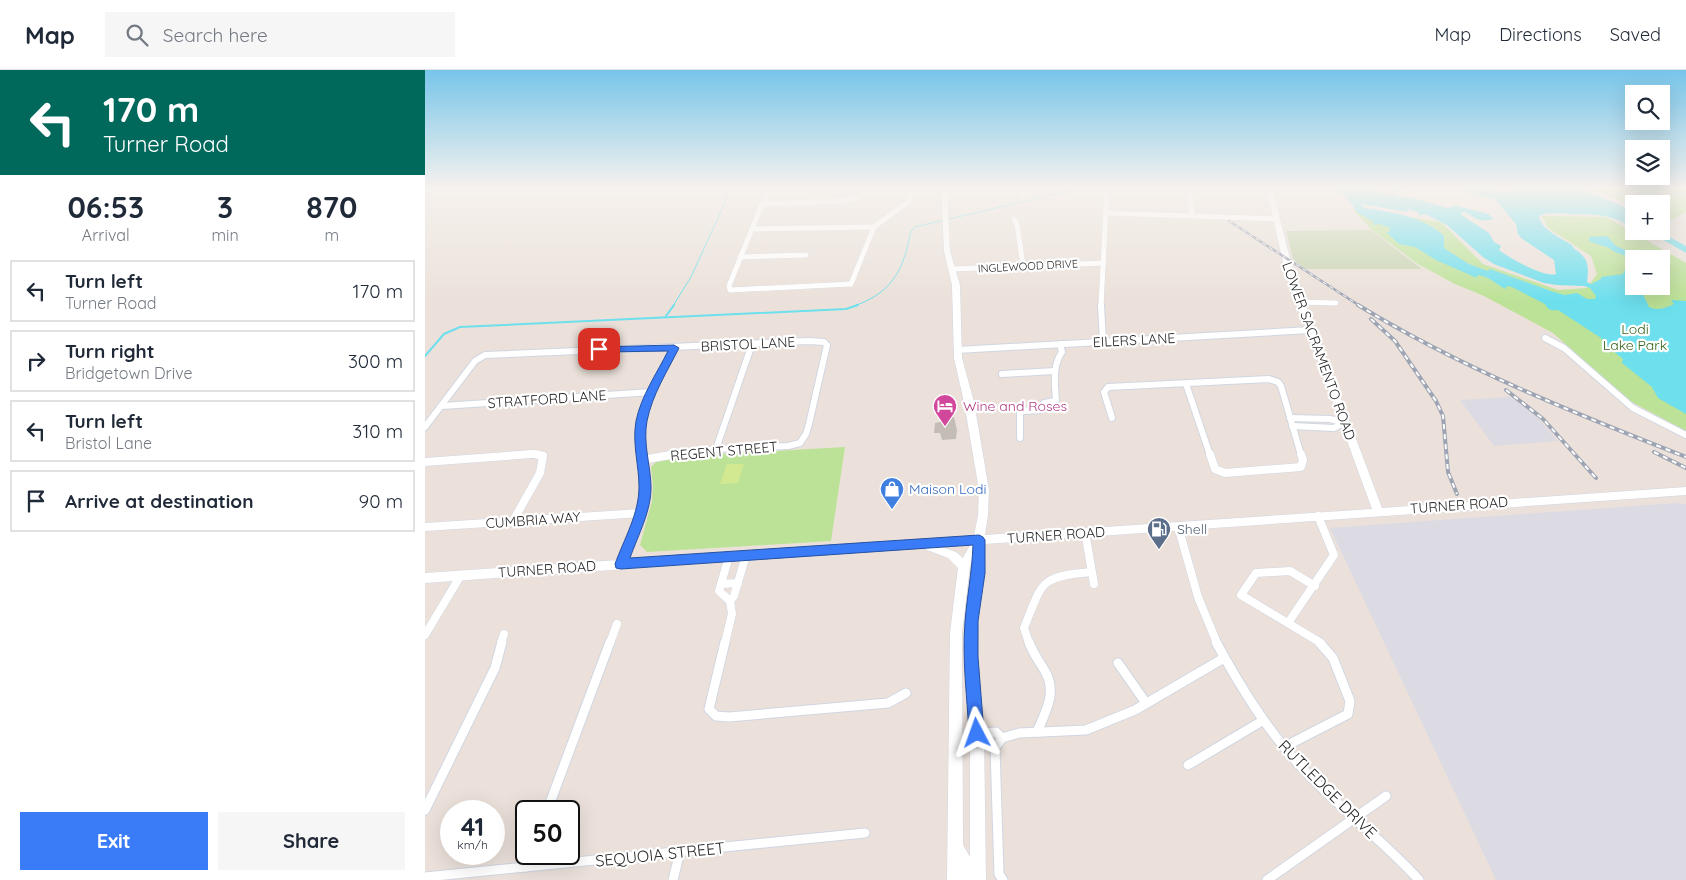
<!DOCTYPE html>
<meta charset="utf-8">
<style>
body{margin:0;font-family:Quicksand,sans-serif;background:#f6f6f7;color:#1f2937;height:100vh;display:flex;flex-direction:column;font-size:19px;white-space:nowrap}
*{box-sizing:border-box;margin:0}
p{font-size:16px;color:#747a83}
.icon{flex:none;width:28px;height:28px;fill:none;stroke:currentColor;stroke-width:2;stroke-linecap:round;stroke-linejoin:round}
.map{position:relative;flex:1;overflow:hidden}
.drawer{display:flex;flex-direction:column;background:#fff;width:425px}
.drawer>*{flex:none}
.guide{background:#00695c;color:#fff;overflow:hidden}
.controls{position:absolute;left:1200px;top:15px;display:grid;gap:10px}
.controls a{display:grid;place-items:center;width:45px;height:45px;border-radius:0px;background:#fff;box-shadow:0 5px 20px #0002;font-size:25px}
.speed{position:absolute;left:15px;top:730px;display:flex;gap:10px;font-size:25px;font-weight:700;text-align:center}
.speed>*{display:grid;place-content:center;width:65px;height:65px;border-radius:50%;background:#fff;box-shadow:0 5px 20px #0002;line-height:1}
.speed small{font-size:12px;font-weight:400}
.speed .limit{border:2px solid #111;border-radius:8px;background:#fff;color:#111}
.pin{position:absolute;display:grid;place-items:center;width:42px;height:42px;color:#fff;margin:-21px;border-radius:10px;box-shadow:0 2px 8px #0006}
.me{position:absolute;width:55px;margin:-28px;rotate:356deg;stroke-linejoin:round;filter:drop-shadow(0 0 4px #0008)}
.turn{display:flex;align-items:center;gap:18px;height:105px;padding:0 20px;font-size:22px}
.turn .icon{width:65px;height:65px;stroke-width:2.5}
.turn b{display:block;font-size:35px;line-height:42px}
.eta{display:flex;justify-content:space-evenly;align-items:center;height:85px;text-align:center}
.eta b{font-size:30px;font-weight:700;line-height:35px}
.primary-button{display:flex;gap:10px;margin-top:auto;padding:10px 20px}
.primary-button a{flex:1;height:58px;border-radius:0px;background:#3a7bf8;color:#fff;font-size:20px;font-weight:700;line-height:58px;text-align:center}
.primary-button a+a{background:#f6f6f7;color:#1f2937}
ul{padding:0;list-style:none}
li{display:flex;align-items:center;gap:15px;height:62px;margin:0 10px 8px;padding:0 10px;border:2px solid #e0e1e3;border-radius:0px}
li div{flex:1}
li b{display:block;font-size:19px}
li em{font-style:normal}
header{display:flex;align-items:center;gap:30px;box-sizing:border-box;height:70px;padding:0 25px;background:#fff;border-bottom:1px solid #e0e1e3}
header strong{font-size:24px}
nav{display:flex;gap:28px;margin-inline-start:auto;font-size:18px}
.search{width:350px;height:45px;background:#f6f6f7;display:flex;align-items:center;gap:12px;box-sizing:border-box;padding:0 18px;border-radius:0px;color:#747a83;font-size:19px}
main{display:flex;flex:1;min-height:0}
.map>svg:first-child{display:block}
.industrial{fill:#dcdbe3}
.green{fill:#bce297;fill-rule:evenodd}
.cemetery{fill:#c8d5b2}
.pitch{fill:#d2e992}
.water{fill:#6ddfed;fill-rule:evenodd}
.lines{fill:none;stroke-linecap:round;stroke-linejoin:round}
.stream-far1{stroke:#6ddfed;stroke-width:1}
.stream{stroke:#6ddfed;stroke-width:2}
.river{fill:#6ddfed;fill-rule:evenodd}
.building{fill:#c3bdb6}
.street-far3-casing{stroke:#d0d6e2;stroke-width:5.5}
.street-far2-casing{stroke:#d0d6e2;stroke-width:8}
.street-far1-casing{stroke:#d0d6e2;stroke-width:9}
.street-casing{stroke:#d0d6e2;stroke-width:11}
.secondary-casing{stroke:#d0d6e2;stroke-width:1}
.street-far3{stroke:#fff;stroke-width:5}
.street-far2{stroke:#fff;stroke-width:6}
.street-far1{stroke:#fff;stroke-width:8}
.street{stroke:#fff;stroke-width:9}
.secondary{fill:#fff;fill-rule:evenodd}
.rail-far1-casing{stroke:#9da4b3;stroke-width:2.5}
.rail-casing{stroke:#9da4b3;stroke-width:4}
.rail-far1{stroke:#fff;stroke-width:1;stroke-dasharray:4;stroke-linecap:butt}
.rail{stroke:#fff;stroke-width:2;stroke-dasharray:5;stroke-linecap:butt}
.route{fill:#3a7bf8;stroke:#2650a1}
.labels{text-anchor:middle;stroke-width:4.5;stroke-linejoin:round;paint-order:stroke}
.far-street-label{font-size:11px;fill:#292929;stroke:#fff}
.park-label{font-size:14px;fill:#35641a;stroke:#fff}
.street-label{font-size:14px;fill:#292929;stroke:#fff}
.hotel-label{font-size:14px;fill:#b23c85;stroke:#fff;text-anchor:start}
.shop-label{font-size:14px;fill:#366cbe;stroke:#fff;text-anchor:start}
.service-label{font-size:14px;fill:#4e5e75;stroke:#fff;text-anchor:start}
.near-street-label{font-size:16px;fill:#292929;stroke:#fff}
</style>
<header>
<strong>Map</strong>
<div class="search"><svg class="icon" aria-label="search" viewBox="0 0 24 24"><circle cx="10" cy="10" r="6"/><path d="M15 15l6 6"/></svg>Search here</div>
<nav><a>Map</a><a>Directions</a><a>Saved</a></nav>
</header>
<main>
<section class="drawer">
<div class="guide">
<div class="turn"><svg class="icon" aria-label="left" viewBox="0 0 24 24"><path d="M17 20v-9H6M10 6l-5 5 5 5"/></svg><div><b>170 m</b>Turner Road</div></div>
</div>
<div class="eta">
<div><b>06:53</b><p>Arrival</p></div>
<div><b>3</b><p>min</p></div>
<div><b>870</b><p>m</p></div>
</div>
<ul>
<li><svg class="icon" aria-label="left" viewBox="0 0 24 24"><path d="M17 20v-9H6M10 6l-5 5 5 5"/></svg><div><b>Turn left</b><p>Turner Road</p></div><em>170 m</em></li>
<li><svg class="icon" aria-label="right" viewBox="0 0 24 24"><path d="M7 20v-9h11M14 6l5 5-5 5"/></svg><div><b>Turn right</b><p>Bridgetown Drive</p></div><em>300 m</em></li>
<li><svg class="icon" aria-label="left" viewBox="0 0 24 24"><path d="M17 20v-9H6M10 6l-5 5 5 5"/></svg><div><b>Turn left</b><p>Bristol Lane</p></div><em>310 m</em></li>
<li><svg class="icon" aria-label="arrive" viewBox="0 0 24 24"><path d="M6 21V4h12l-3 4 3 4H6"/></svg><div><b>Arrive at destination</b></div><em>90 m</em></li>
</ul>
<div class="primary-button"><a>Exit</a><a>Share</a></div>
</section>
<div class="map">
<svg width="1261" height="810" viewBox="0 0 1261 810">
<rect width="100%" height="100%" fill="#ebe1da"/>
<!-- industrial -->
<g class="industrial">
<polygon points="1086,327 1113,348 1133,371 1069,376 1035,330"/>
<polygon points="1251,433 1261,434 1261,810 1071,810 905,458"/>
</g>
<!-- green -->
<g class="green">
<polygon points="1160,117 1261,117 1261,142 1248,149 1236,147 1236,134 1209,134 1209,136"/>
<path d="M927,139L1016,152L1058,194L1133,220L1162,218L1172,204L1166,186L1123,158L1117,146L1181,147L1261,193V361L1205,331L1128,263L1059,226L1030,214L993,194L946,159ZM1209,189H1236V216H1209Z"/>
<polygon points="420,377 406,471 222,482 215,475 227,431 228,416 226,397 231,392 261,386"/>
</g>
<!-- cemetery -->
<polygon class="cemetery" points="946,160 997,199 880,199 868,189 861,161"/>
<!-- pitch -->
<polygon class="pitch" points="302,394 319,394 313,413 295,414"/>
<!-- water -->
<path class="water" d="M908,117H932L965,125L969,121L964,117H981L982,119L970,121L969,125L988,128L1022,138L1031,136L1048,140L1063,144L1069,149C1054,153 1051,148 1040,142H1035L1038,146L1064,163L1069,172L1076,176L1074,180C1084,188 1120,208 1131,204L1129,190L1096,168L1093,164L1091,154L1070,129L1052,125L1036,117H1064L1073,122H1079L1099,119H1149L1171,125L1209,141V158C1186,144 1170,144 1145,144C1134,143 1124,142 1114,146C1116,160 1136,168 1147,175C1149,180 1152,180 1156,184C1165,192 1163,203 1162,212L1166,214L1176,209V207L1198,204L1199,201L1208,197V193L1201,186L1190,182L1184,178L1164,171V167L1182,166L1191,176L1222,189H1209V207L1207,208L1209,210V216L1215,218L1224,237C1233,241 1241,238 1249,234L1246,230L1261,231V344L1233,328L1227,317L1197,293L1198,289L1184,278L1176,268L1133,240C1126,241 1123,240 1120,234L1087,217L1081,216V219C1071,215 1065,206 1052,205V208L1011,190L990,177L974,174L962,163L965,160V158L955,154L948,155L949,152L933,143L921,127ZM936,134L984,142L981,140L983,139L993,142L994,145L1000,144L1022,155L1058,187L1069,194L1119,213L1132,215L1159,216L1165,218L1171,226L1170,229H1162L1152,223L1140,225L1129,222L1065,199L1063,201L1044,194L1019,178V166C1000,147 967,142 940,138Z"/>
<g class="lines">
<!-- stream-far1 -->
<g class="stream-far1">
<polyline points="248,236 266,207 298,137 302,125 298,117"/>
<path d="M429,236C461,225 475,207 483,175C485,167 484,162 490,157L661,117"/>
</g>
<!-- stream -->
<g class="stream">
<polyline points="241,246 249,235"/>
<polyline points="0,286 19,264 35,257 421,239 433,235"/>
</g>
<!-- river -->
<polygon class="river" points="1223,161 1234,161 1261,176 1261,183"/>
</g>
<!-- building -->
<polygon class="building" points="529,347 532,360 531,369 517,370 515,363 509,363 510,353 515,352 515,348"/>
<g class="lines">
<!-- street-far3 casing -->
<g class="street-far3-casing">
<g id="street-far3">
<polyline points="348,117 337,134 304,216 305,220 426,214 449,157 483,132 489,117"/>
<polyline points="764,117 767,146"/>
<polyline points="597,125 600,117"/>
<polyline points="337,134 417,131 431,128"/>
<polyline points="680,143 851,149"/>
<polyline points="589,149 592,154 598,195"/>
<polyline points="327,159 449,157"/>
<polyline points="315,187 381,185"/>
<polyline points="527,199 679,193"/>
<polyline points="875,232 911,233"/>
<polyline points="676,236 682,117"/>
</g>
</g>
<!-- street-far2 casing -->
<g class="street-far2-casing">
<g id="street-far2">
<polyline points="676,235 678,272"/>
<polyline points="1120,268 1139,278 1208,338 1261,365"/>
<polyline points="532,280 885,260"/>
<polyline points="577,304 629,301"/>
<polyline points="761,314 785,385"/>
<polyline points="17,336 227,322"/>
<polyline points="687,348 679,322 683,317 844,309 853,312 856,316 876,385"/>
<polyline points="865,348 905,349 920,353"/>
<polyline points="867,356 909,358 919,353"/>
<polyline points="0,357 50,291 60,285 384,271 399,272 402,275 384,354 381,364 375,373 363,376 291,379 244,385"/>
<path d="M595,368V343L598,341L616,340L619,333L631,331C630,314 627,296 637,282L635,274"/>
<polyline points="291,379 327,274"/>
<polyline points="90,385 115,385"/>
<path d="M217,385C212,344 231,312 249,277"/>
</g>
</g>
<!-- street-far1 casing -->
<g class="street-far1-casing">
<g id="street-far1">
<polyline points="785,384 790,399 800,403 876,397 878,390 876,384"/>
<polyline points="217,390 251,384"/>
<polyline points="0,392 107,384"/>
<polyline points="88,451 115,403 118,386 110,384"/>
<polyline points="753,456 773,527 792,573"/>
<polyline points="0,457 216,443"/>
<polyline points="660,462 669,514"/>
<polyline points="304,486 294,521 305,531 309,526 321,485"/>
<path d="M196,494C214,450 223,433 217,384"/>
<polyline points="296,514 313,513"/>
<polyline points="890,516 865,501 831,503 816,525 896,573"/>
<polyline points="863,553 909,485 893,446"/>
<polyline points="0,565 36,505"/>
<polyline points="76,573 79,564"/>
<polyline points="185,573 192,554"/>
<polyline points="300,573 307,544 305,531"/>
<path d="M604,573L599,558C618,511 614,507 666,502"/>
</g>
</g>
<!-- street casing -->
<g class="street-casing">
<g id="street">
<polyline points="300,572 284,639 291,646 304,647 463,633 481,623"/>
<path d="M604,572C608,584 615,592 621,603C632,623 620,643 612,662"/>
<path d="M791,572C816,618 842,660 878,699C914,738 958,770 994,810"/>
<polyline points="693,593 721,633"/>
<polyline points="552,663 571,662 577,668"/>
<polyline points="577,668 594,663 661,660 710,640 799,588"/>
<polyline points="577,668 570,678 574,804 578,810"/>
<polyline points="859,677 923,644 925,631 908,588 894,572"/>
<polyline points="763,695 837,651"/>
<polyline points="0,740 70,598 77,572"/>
<polyline points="122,741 185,572"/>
<polyline points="101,797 106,784"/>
<polyline points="0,807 440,763"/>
<polyline points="248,810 255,781"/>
<polyline points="842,810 961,726"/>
</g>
</g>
<!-- secondary casing -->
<g class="secondary-casing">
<path id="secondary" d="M516,117H522L525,181L535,215L537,288L549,332L564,420L563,445L560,465L947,439L860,201L841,117H847L868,201L957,438L1261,417V425L559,474L560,503L553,551L552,587L559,663L561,810H522L525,563L533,498L523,488L497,478L0,513V503L549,466L553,445L554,420L539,332L529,288L527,215L519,181ZM545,475L538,488L531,482L517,477ZM548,489V503L541,551L540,587L545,663V787L538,775L537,563L545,496Z"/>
</g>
<!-- street-far3 -->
<use href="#street-far3" class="street-far3"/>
<!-- street-far2 -->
<use href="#street-far2" class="street-far2"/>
<!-- street-far1 -->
<use href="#street-far1" class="street-far1"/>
<!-- street -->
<use href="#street" class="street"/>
<!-- secondary -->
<use href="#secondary" class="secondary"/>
<!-- rail-far1 casing -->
<g class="rail-far1-casing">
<polyline id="rail-far1" points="804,151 935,236"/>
</g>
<!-- rail casing -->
<g class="rail-casing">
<g id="rail">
<path d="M933,235C1036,298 1149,343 1261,387"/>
<polyline points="946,249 970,271 1011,331 1018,346 1023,402 1032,424"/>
<polyline points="1081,320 1118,349 1171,408"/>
<polyline points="1229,382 1261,398"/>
</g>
</g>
<!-- rail-far1 -->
<use href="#rail-far1" class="rail-far1"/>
<!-- rail -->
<use href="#rail" class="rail"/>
</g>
<!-- sky -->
<linearGradient id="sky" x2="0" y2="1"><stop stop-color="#77c5ea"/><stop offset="0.51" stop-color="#f6f2ee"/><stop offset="1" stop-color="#f6f2ee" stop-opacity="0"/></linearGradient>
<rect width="1261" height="231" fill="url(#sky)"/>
<!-- route -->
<path class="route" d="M249,275L254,278C243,300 227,325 222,351C218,373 225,393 226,415C227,440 213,465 205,488L554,465L558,467L560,470V503L553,551V587L559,663L557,669L552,671L546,669L544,663C542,626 537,589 540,552C542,526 547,503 548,475L196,499L191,498L190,494C199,469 214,444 214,417C214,395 207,374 211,351C216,326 232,303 243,281L174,282L169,279L174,277Z"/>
<!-- icons -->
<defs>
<g id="hotel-pin" transform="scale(1.25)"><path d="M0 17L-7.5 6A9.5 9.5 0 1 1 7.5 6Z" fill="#d1479c" stroke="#fff"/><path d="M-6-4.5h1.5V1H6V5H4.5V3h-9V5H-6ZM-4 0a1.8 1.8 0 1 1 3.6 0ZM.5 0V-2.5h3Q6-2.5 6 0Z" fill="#fff"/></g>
<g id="shop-pin" transform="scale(1.25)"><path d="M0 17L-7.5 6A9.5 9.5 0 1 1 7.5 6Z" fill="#3f7fe0" stroke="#fff"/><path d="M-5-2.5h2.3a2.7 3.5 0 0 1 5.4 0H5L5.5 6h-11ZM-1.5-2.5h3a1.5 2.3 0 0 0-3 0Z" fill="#fff"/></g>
<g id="fuel-pin" transform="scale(1.25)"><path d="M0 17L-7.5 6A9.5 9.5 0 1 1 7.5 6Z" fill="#5c6f8a" stroke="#fff"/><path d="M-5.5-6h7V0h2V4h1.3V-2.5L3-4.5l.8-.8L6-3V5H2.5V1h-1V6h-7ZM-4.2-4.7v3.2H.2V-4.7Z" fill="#fff"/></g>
</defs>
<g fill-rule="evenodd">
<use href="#hotel-pin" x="520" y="336"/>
<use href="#shop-pin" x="467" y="419"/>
<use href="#fuel-pin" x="734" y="459"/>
</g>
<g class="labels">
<!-- far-street labels -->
<g class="far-street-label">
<text transform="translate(603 196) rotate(-3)" y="4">INGLEWOOD DRIVE</text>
</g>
<!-- park labels -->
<g class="park-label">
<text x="1210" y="264">Lodi<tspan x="1210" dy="16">Lake Park</tspan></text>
</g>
<!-- street labels -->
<g class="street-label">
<text transform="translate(709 270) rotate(-3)" y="5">EILERS LANE</text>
<text transform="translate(323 274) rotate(-3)" y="5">BRISTOL LANE</text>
<text transform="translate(894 281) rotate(70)" y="5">LOWER SACRAMENTO ROAD</text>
<text transform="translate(122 329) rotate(-4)" y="5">STRATFORD LANE</text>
<text transform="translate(299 381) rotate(-5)" y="5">REGENT STREET</text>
<text transform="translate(1034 435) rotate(-4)" y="5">TURNER ROAD</text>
<text transform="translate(108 450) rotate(-4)" y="5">CUMBRIA WAY</text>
<text transform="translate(631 465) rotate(-4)" y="5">TURNER ROAD</text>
<text transform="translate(122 499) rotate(-4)" y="5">TURNER ROAD</text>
</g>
<!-- hotel labels -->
<g class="hotel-label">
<text x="538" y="341">Wine and Roses</text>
</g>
<!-- shop labels -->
<g class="shop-label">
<text x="484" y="424">Maison Lodi</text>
</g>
<!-- service labels -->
<g class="service-label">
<text x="752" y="464">Shell</text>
</g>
<!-- near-street labels -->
<g class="near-street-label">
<text transform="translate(903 719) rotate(45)" y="6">RUTLEDGE DRIVE</text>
<text transform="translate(235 784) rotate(-6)" y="6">SEQUOIA STREET</text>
</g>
</g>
</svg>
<div class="controls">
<a><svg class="icon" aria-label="search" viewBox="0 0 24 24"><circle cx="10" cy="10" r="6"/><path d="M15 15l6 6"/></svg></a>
<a><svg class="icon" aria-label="layers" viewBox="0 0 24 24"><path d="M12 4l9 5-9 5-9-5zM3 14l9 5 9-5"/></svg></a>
<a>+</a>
<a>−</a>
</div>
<div class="speed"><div>41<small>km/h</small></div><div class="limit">50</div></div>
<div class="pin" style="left:174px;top:279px;background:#d93025"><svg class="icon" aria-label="arrive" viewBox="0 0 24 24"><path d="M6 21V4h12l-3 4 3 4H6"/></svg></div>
<svg class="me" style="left:552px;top:663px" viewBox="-20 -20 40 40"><path d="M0-17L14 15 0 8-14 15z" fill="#3a7bf8" stroke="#fff" stroke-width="4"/></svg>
</div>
</main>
